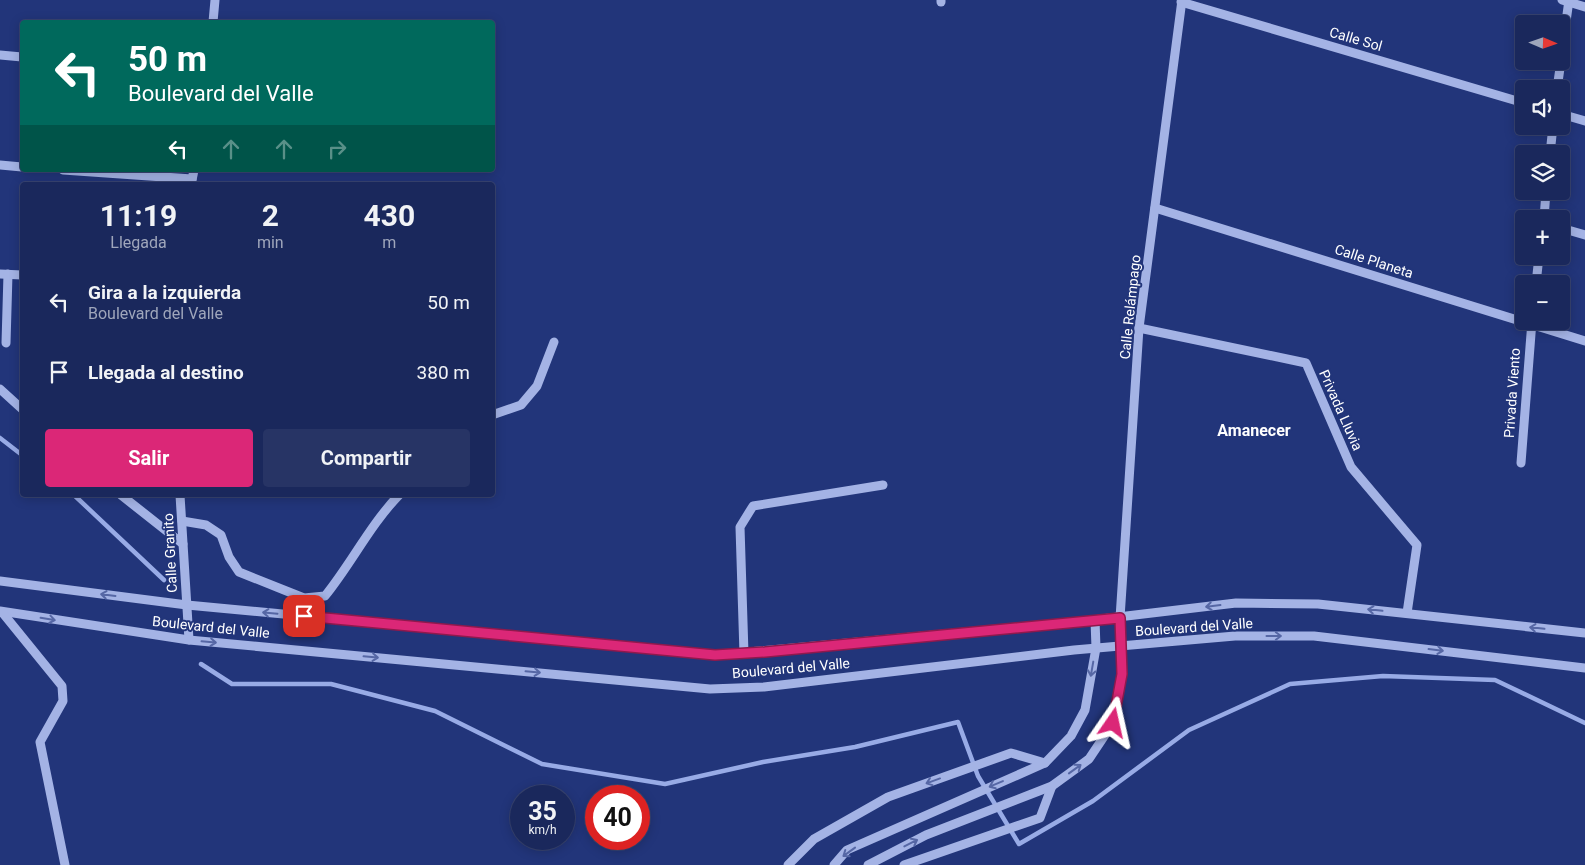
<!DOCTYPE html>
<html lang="es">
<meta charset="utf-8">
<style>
body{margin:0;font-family:Roboto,sans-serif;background:#273465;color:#f1f3f6;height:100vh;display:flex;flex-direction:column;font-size:19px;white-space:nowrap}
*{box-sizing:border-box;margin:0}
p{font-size:16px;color:#9fa6bb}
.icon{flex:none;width:28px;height:28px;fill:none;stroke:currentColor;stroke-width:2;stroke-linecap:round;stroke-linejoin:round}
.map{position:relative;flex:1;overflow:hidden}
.sheet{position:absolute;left:20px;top:182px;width:475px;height:315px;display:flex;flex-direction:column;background:#1a285c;border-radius:5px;box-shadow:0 2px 12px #0003,0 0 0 1px #384472}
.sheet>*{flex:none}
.banner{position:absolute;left:20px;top:20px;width:475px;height:152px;border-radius:5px;box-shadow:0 2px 12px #0003,0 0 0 1px #384472;background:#00695c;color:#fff;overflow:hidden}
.needle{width:32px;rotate:92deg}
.fabs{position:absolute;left:1515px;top:15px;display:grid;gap:10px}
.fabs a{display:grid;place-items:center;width:55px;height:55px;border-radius:5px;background:#1a285c;box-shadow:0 2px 12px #0003,0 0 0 1px #384472;font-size:25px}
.speed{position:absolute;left:510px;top:785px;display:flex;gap:10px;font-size:25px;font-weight:700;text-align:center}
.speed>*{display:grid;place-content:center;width:65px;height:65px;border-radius:50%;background:#1a285c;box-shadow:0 2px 12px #0003,0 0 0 1px #384472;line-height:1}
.speed small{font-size:12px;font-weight:400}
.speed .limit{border:8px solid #d22;background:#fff;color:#111}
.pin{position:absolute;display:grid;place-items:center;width:42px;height:42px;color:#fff;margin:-21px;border-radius:10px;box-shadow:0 2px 8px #0006}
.me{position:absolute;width:55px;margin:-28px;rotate:11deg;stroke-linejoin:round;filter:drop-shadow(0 0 4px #0008)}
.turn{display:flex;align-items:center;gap:18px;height:105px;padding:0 25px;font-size:22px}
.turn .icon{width:65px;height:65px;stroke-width:2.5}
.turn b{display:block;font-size:35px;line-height:42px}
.lanes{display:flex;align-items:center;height:48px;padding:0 25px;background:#0003;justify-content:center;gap:25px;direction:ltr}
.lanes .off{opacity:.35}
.eta{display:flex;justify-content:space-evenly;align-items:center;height:85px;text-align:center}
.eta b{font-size:30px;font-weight:700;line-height:35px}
.action{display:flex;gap:10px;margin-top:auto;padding:10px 25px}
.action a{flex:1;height:58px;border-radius:5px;background:#db2777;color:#fff;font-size:20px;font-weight:700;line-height:58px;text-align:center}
.action a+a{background:#273465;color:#f1f3f6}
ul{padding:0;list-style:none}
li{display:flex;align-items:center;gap:15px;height:70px;padding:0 25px}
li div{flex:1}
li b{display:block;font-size:19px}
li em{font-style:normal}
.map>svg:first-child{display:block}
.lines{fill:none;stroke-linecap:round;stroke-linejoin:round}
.stream{stroke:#98abe6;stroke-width:4.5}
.minor{stroke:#a4b3e5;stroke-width:9}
.oneway{stroke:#5667a5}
.route-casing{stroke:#8e194d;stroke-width:12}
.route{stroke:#db2777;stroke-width:9}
.labels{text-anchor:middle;stroke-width:4;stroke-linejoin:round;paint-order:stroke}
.street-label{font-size:14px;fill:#fff;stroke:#22357a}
.quarter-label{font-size:16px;font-weight:bold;fill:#fff;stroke:#22357a}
</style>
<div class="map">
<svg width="1585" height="865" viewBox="0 0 1585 865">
<rect width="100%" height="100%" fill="#22357a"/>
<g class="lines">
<!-- stream -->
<g class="stream">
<polyline points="0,438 22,455"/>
<polyline points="74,495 164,580"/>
<polyline points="201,664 232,684 331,684 435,711 542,764 665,784 763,762 855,747 958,722 978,776 1019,844 1093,801 1189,730 1290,684 1383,676 1495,680 1585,723"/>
</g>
<!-- minor -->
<g class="minor">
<polyline points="1562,0 1585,7"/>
<polyline points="941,2 941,0"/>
<polyline points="1181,2 1524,103"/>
<polyline points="213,22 215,0"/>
<polyline points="0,55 22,57"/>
<polyline points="1561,58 1569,0"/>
<polyline points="1557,89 1561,61"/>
<polyline points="1561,114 1585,121"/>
<polyline points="1550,154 1553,126"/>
<polyline points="0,165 22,167"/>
<polyline points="63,170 192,179"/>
<polyline points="191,185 194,170"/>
<polyline points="1155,208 1585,341"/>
<polyline points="1544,219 1546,191"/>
<polyline points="1561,228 1585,235"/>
<polyline points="0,274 22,275"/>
<polyline points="1536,284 1539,256"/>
<polyline points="1139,328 1306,363 1351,467 1417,545 1407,613"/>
<polyline points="6,343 8,274"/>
<polyline points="0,389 22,409"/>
<polyline points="492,415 521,405 537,386 554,342"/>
<polyline points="1521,463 1532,321"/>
<polyline points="121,495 183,544"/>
<polyline points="180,495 189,640"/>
<path d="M182,521L206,525L221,535L229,557L239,572L304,598L325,596C351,564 370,525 399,495"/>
<polyline points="0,581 187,605 715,655 1076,622 1236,603 1318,604 1585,633"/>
<polyline points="0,611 189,640 710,689 764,687 1074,650 1235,636 1314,636 1585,668"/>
<polyline points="2,612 62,686 63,701 40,742 65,865"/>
<polyline points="744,654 740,527 753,506 883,485"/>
<polyline points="788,865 814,839 888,797 1011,753 1045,763"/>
<polyline points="834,865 847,850 1045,763 1071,736 1085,710 1096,648 1095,620"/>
<polyline points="868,865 926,835 1052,786 1089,759 1113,723 1122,675 1120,618 1139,328 1182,0"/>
<polyline points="904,865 1040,818 1052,786"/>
</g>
</g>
<!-- one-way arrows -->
<defs><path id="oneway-shaft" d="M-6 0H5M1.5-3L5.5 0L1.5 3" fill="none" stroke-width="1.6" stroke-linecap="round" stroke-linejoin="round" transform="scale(1.25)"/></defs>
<g class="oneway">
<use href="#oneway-shaft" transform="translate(108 595) rotate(-173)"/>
<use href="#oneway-shaft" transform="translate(1213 606) rotate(173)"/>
<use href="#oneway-shaft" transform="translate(1375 610) rotate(-174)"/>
<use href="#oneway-shaft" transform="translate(270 613) rotate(-175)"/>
<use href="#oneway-shaft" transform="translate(48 619) rotate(9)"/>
<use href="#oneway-shaft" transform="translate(1537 628) rotate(-174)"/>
<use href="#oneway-shaft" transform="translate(1274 636)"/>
<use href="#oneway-shaft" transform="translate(209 642) rotate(5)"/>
<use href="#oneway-shaft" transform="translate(1436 650) rotate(7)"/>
<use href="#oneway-shaft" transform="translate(371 657) rotate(5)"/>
<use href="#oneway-shaft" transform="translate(1092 669) rotate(100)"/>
<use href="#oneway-shaft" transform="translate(533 672) rotate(5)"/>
<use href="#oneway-shaft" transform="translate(1075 769) rotate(-36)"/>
<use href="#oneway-shaft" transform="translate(933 781) rotate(160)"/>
<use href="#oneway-shaft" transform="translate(996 784) rotate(157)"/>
<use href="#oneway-shaft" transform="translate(911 843) rotate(-27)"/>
<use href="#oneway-shaft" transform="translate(849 852) rotate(144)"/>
</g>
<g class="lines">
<!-- route casing -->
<g class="route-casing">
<polyline id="route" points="304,616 715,655 765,652 1120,618 1122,674 1113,723"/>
</g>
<!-- route -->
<use href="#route" class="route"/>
</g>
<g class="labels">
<!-- street labels -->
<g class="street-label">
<text transform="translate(1356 39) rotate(16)" y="5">Calle Sol</text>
<text transform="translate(1374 261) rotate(18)" y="5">Calle Planeta</text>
<text transform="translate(1130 307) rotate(-84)" y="5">Calle Relámpago</text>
<text transform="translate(1512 393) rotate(-86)" y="5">Privada Viento</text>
<text transform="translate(1341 410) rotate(66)" y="5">Privada Lluvia</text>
<text transform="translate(170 553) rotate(-93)" y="5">Calle Granito</text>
<text transform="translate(211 627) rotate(6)" y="5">Boulevard del Valle</text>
<text transform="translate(1194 627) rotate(-4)" y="5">Boulevard del Valle</text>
<text transform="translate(791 668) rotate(-5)" y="5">Boulevard del Valle</text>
</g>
<!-- quarter labels -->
<g class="quarter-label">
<text x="1254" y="436">Amanecer</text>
</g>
</g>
</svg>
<div class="fabs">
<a><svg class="needle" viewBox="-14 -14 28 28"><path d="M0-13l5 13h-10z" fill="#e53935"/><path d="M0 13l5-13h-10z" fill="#9fa6bb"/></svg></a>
<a><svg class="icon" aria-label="sound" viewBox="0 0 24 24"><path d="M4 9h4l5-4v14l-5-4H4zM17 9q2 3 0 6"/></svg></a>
<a><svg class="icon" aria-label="layers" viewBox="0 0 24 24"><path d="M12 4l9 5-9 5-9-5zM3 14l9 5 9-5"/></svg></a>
<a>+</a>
<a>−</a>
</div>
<div class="speed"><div>35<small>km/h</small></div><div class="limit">40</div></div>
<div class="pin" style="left:304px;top:616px;background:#d93025"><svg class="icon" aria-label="arrive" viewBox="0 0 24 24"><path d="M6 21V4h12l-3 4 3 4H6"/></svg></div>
<svg class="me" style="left:1113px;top:723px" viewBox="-20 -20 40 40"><path d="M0-17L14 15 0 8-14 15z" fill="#db2777" stroke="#fff" stroke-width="4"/></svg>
<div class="banner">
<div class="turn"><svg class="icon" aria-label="left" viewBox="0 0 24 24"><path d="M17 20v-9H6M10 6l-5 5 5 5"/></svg><div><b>50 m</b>Boulevard del Valle</div></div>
<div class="lanes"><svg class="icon" aria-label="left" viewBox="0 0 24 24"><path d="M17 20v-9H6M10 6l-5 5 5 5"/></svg><svg class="icon off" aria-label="ahead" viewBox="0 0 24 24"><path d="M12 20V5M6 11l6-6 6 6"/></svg><svg class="icon off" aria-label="ahead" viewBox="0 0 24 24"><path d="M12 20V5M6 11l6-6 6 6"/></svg><svg class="icon off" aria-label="right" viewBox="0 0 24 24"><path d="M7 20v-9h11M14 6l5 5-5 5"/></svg></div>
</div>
<section class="sheet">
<div class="eta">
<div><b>11:19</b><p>Llegada</p></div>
<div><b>2</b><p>min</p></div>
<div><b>430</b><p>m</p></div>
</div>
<ul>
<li><svg class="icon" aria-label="left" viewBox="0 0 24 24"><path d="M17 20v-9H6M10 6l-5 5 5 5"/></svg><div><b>Gira a la izquierda</b><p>Boulevard del Valle</p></div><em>50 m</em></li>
<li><svg class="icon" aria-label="arrive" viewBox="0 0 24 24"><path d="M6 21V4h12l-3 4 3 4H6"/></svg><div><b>Llegada al destino</b></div><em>380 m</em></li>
</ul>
<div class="action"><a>Salir</a><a>Compartir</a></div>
</section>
</div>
